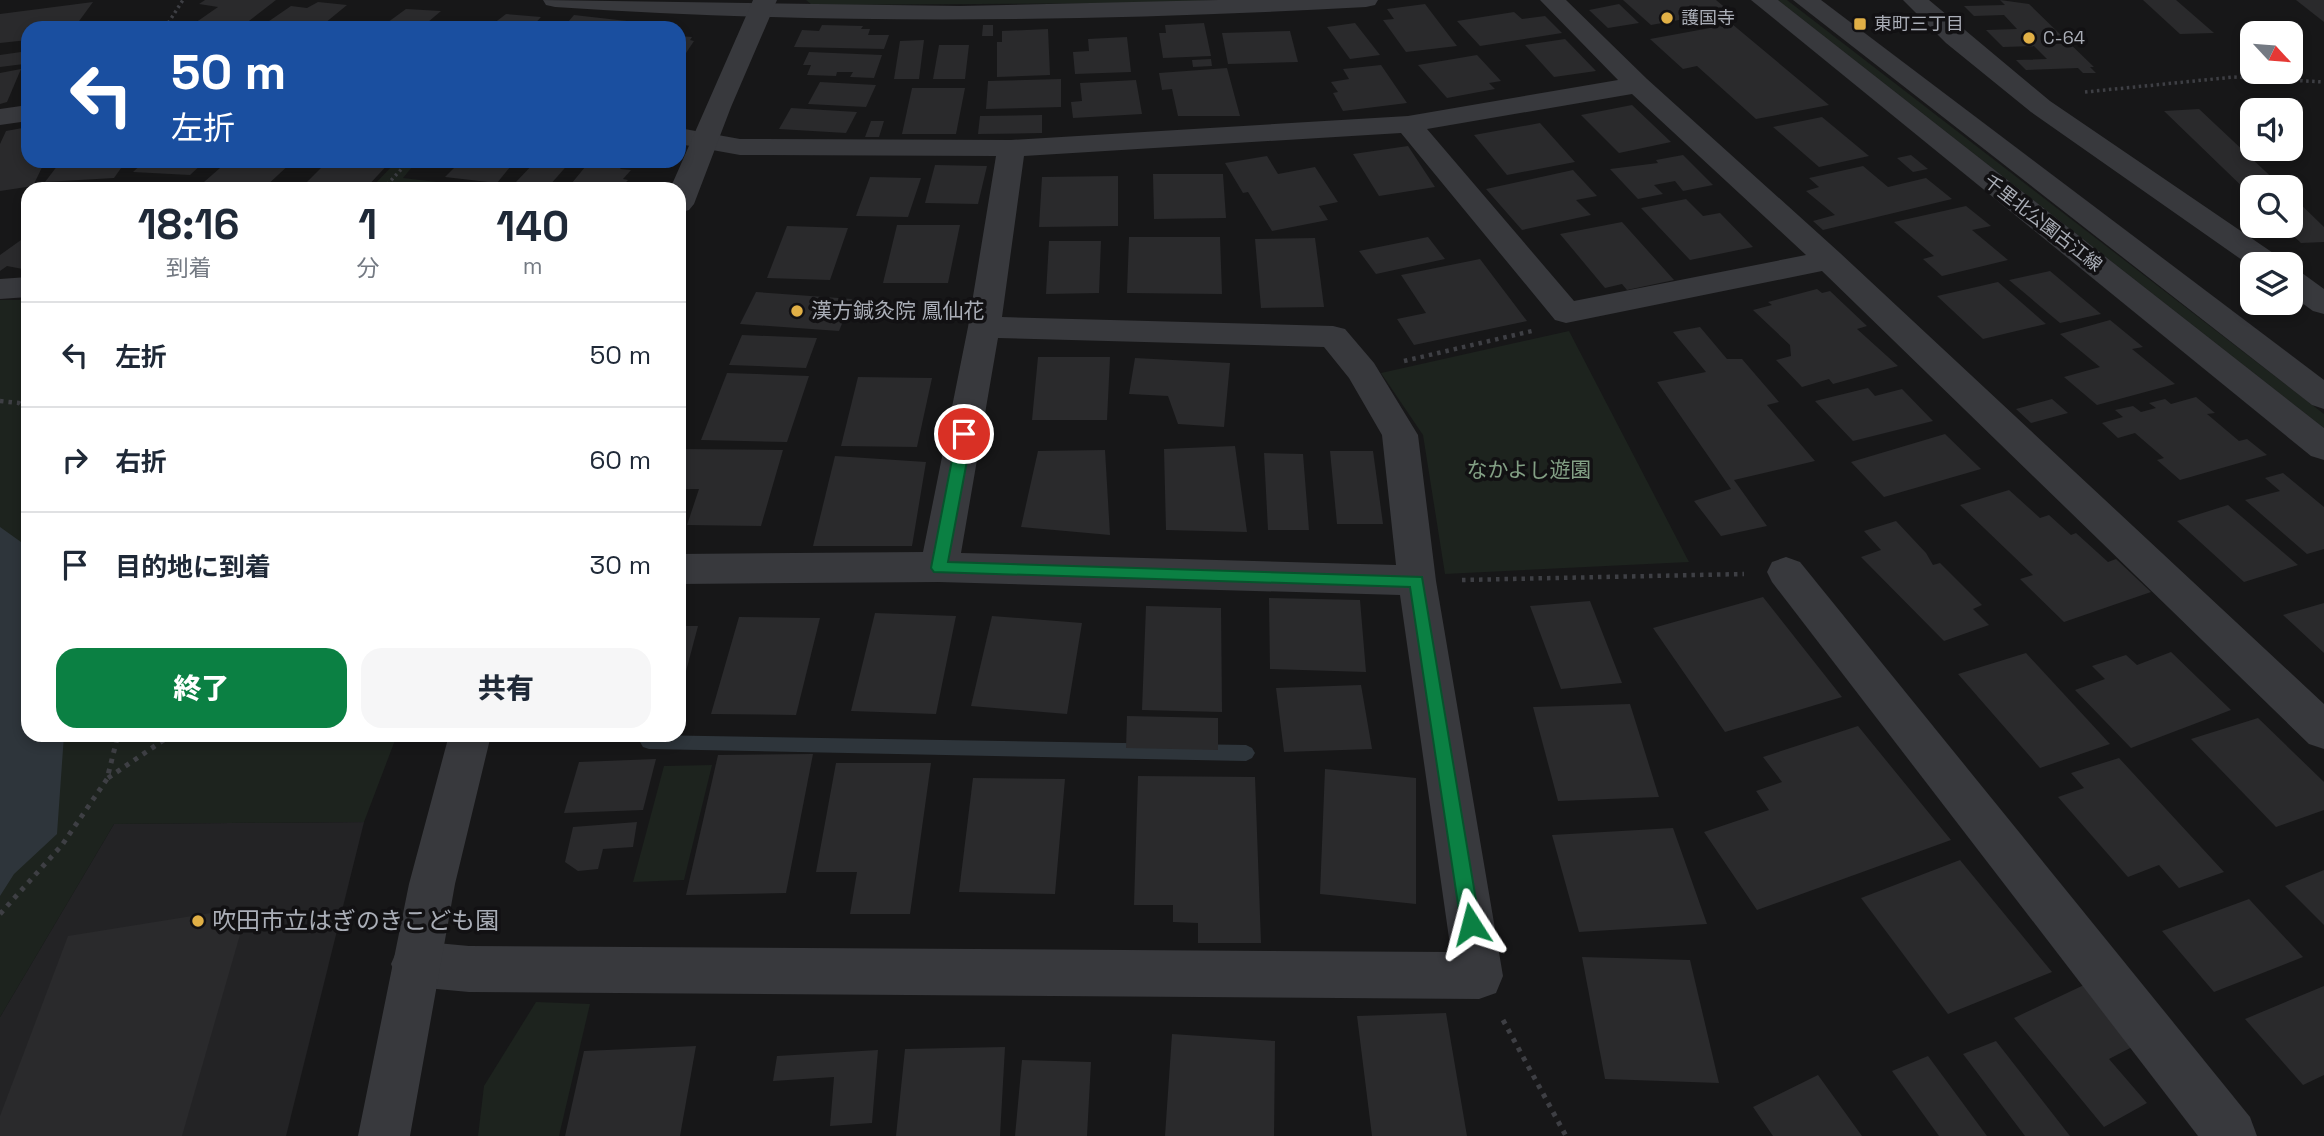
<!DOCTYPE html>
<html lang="ja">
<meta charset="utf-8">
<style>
body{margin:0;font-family:"Space Grotesk","Noto Sans JP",sans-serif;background:#f6f6f7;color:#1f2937;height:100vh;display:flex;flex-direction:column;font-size:26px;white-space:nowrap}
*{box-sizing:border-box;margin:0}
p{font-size:23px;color:#747a83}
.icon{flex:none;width:38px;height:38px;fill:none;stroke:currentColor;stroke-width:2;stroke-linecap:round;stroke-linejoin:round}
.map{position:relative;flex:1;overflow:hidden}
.sheet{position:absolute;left:21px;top:182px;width:665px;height:560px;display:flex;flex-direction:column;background:#fff;border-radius:21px;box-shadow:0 4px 10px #0003}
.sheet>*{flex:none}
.banner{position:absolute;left:21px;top:21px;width:665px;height:147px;border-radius:21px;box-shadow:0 4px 10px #0003;background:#1a4fa0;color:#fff;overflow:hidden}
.needle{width:46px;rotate:116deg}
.tools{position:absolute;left:2240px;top:21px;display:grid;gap:14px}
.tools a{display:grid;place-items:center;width:63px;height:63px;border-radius:14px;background:#fff;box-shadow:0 4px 10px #0003;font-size:35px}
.pin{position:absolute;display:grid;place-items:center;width:60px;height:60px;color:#fff;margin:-30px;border:4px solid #fff;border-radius:50%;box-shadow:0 2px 7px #0007}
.me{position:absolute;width:77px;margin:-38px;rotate:351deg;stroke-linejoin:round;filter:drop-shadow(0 0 5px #0008)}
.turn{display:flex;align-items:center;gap:24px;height:147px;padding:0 35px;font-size:32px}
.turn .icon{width:91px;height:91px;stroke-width:2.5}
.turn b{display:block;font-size:49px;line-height:60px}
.eta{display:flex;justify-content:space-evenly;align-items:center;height:119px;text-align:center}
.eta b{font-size:42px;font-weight:800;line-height:49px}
.action{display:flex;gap:14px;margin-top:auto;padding:14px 35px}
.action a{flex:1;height:80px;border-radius:21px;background:#0b8043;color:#fff;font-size:28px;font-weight:800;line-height:80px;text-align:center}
.action a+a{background:#f6f6f7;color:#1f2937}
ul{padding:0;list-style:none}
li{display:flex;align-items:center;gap:21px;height:105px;padding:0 35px;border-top:2px solid #e0e1e3}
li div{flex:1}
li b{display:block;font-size:26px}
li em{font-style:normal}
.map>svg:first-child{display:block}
.built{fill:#232325}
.green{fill:#1d231e}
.water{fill:#2e353b}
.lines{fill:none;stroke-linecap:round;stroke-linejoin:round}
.stream{fill:#2e353b;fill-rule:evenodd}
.building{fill:#2a2a2c}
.path-far2{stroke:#3e3f44;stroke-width:3.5;stroke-dasharray:2.5 3.5;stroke-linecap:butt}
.path-far1{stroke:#3e3f44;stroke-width:4.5;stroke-dasharray:3.5 5;stroke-linecap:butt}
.path{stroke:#3e3f44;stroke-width:5;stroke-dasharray:4.5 6;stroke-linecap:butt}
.minor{fill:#38393d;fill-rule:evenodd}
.tertiary{fill:#38393d;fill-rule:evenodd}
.route{fill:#0b8043;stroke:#07532c;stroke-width:2}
.poi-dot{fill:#e1b046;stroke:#121113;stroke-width:2.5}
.labels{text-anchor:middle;stroke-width:7;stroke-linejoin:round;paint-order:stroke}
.far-poi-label{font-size:18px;fill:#aaaeb7;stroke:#121113;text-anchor:start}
.far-street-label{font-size:18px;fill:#aaaeb7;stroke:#121113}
.poi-label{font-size:21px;fill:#aaaeb7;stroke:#121113;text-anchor:start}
.park-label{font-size:21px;fill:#83a085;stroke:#121113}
.near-poi-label{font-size:24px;fill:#aaaeb7;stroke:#121113;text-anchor:start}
</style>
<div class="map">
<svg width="2324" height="1136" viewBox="0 0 2324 1136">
<rect width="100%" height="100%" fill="#171718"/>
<!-- built -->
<polygon class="built" points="364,822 286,1136 0,1136 0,1017 114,824"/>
<!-- green -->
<g class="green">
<polygon points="806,0 1216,0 1166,3 812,5"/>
<polygon points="1778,0 1787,0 2324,414 2324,428"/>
<polygon points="397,161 417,161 403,178 496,189 370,189"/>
<polygon points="0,300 28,300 28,735 397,735 364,822 114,824 0,1017"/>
<polygon points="1569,331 1689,562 1445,574 1423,435 1381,373"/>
<polygon points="712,765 684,880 633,882 664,766"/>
<polygon points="536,1002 590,1004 559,1136 478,1136 484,1086"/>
</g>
<!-- water -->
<polygon class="water" points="0,527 28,547 28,735 64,735 57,834 14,874 0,896"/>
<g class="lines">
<!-- stream -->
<polygon class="stream" points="648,735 1246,745 1252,748 1255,753 1252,758 1246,761 649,749 643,747 640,742 643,737"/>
</g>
<!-- building -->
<g class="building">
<polygon points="205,0 276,0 240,28 195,23 218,7 199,4"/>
<polygon points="1623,0 1716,0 1729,11 1651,25"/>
<polygon points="2000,0 2029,4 2094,67 2090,67 2096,73 2083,73 2078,68 2026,70 2016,60 2047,59 2034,46 2003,47 1986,30 2017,29 2004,15 1974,16 1964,6 2005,5"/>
<polygon points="2143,0 2176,0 2214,33 2180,34"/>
<polygon points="2296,0 2324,0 2324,22"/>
<polygon points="93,2 74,28 28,28 28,40 0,43 0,14"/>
<polygon points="318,2 347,5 319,28 259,28 291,6 307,8"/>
<polygon points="1425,4 1457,46 1406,52 1383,20 1394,19 1387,9"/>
<polygon points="1619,4 1639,23 1608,28 1589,10"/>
<polygon points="406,9 441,11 421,28 380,28"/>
<polygon points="1514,12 1522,19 1545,16 1562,33 1480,46 1457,21"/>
<polygon points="506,14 541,17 531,28 493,24"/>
<polygon points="574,15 627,21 621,28 563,28"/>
<polygon points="1204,23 1211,56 1163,58 1159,33 1166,33 1165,25"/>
<polygon points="1355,23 1380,55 1350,59 1327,27"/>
<polygon points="1732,24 1829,105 1756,119 1697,66 1683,69 1650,39"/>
<polygon points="822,25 863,26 861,29 870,29 868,35 889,35 884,49 794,47 802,30 819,31"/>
<polygon points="983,25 993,25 993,36 982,36"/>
<polygon points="1048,29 1050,75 997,77 997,42 1002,42 1002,31"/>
<polygon points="1290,31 1298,62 1228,64 1222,33"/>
<polygon points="679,36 692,37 690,40 694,41 682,59 679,59"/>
<polygon points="1127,37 1131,72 1075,74 1073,52 1089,51 1088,39"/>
<polygon points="1565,39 1596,71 1554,77 1525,45"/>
<polygon points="924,40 919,79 894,79 900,41"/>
<polygon points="939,45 969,45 965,79 933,79"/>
<polygon points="28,51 24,64 0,67 0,55"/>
<polygon points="809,52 882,55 874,78 850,77 853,72 837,72 836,76 807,75 811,65 803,65"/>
<polygon points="1477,55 1501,81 1489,83 1495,89 1447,98 1418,65"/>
<polygon points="1211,59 1212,66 1193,67 1192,60"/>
<polygon points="1381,65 1407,103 1343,111 1333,93 1338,92 1331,82 1349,79 1343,69"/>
<polygon points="1227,68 1240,116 1178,116 1172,89 1162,90 1159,73"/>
<polygon points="21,69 7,102 0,104 0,73"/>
<polygon points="1061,79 1061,107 986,109 988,81"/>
<polygon points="1136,80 1142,114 1073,118 1071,102 1082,101 1080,83"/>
<polygon points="820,82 876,85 866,107 808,104"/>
<polygon points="912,88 965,88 956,134 902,134"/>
<polygon points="1632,105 1671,142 1619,153 1581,115"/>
<polygon points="791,108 857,112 846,133 779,129"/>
<polygon points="2199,109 2282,187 2252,187 2252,196 2164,111"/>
<polygon points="1042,115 1042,133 978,134 980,116"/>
<polygon points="1822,117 1869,156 1819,167 1773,127"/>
<polygon points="871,121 884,121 879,137 865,137"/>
<polygon points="1540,123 1575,162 1507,175 1474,135"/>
<polygon points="28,127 28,161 45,161 33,186 0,191 0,144 6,131"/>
<polygon points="1408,146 1435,187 1379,196 1353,154"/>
<polygon points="1683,155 1713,185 1683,191 1675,181 1654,185 1663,194 1638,199 1610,169 1658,163 1656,160"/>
<polygon points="1911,155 1928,169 1913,172 1897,158"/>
<polygon points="1267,156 1278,174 1315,167 1338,202 1319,206 1328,220 1272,231 1248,192 1243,193 1225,163"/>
<polygon points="61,161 126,161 114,178 45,182"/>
<polygon points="145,161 205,161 190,175 133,172"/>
<polygon points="228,161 293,161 263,189 196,189"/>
<polygon points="328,161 391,161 365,189 318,189 323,184 307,182"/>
<polygon points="461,161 515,161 497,183 445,177"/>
<polygon points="536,161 571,161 549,186 516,182"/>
<polygon points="590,161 623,165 620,169 631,170 623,179 628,180 620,189 567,189"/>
<polygon points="935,165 987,166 978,204 925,203"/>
<polygon points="1863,166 1888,187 1926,178 1952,199 1823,230 1813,221 1835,215 1806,191 1819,187 1809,178"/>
<polygon points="1573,170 1597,196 1576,200 1591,215 1522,230 1486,189"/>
<polygon points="1153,174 1223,174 1226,218 1154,219"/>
<polygon points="1118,176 1118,226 1039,227 1042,177"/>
<polygon points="870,177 921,178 908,217 856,216"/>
<polygon points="2291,195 2324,227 2324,242 2301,243 2283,226 2291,226"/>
<polygon points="1686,199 1703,216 1720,213 1753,247 1690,260 1641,208"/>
<polygon points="1966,206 1991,226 1972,230 2008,260 1942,276 1923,259 1934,256 1894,222"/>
<polygon points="1622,222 1674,280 1627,290 1622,284 1605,288 1560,234"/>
<polygon points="897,225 960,225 948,283 883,283"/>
<polygon points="787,226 848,228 830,280 767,278"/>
<polygon points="28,235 28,270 7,266 0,271 0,255"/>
<polygon points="1129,237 1220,237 1222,294 1127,293"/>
<polygon points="1428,237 1445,259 1376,274 1359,251"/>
<polygon points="1315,238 1324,307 1261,308 1255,239"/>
<polygon points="1049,241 1101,241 1099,293 1046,294"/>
<polygon points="1480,259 1527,321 1414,345 1397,319 1426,313 1401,275"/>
<polygon points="2050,271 2101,314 2060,323 2009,280"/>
<polygon points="1998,282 2046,324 1983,339 1937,296"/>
<polygon points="1817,289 1822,293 1830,291 1867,326 1857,329 1898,366 1833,384 1829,379 1802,387 1776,360 1791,356 1790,345 1753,310 1772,305 1768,302"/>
<polygon points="756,292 852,299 839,331 740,324"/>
<polygon points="2110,320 2143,347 2132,349 2175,384 2097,405 2064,377 2100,367 2060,334"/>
<polygon points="1700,327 1727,359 1742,359 1779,402 1767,405 1815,461 1734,480 1767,526 1721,536 1694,501 1731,489 1657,382 1706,372 1673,332"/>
<polygon points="742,335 817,338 806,368 729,365"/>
<polygon points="1038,357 1110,357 1107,420 1032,420"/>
<polygon points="1135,358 1230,363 1224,427 1178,424 1168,396 1129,394"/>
<polygon points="727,373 809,376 787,442 701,440"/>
<polygon points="858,377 932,378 917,447 841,446"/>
<polygon points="1868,388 1875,396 1902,389 1933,421 1853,441 1815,401"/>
<polygon points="2196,397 2215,413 2207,414 2239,441 2247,439 2267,455 2180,480 2157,460 2164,458 2135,433 2118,438 2102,423 2123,417 2115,410 2133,406 2141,412 2156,408 2149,403 2165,399 2171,404"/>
<polygon points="2052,399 2068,413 2031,423 2016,409"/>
<polygon points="1945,434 1981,469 1884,497 1851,462"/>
<polygon points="1235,446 1247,532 1166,530 1164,449"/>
<polygon points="679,449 783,450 761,526 687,525 699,489 679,489"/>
<polygon points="1105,450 1110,535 1021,527 1038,451"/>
<polygon points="1330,451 1373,451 1383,524 1337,524"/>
<polygon points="1264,453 1303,454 1309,530 1268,530"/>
<polygon points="835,456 926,462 912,546 813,546"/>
<polygon points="2283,473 2324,507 2324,549 2307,554 2245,500 2280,491 2265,478"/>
<polygon points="2009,490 2040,518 2049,515 2071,535 2076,533 2108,562 2116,559 2151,592 2064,622 2020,579 2033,575 1960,505"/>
<polygon points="2228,505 2298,565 2244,582 2177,521"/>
<polygon points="1896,521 1926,553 1933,565 1940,563 1982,605 1973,609 1989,625 1944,641 1861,557 1881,550 1864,531"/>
<polygon points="1763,597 1842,697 1725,732 1653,628"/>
<polygon points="1269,598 1360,600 1366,672 1270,669"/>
<polygon points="1590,601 1622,683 1561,689 1530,606"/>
<polygon points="2324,603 2324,653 2283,615"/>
<polygon points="1146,606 1221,608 1222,712 1142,710"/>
<polygon points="875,613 956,616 936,714 851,711"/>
<polygon points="992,616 1082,623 1067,714 971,706"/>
<polygon points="739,617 820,618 796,715 711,714"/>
<polygon points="679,626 698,626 680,694 679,694"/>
<polygon points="2171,652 2231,710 2131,748 2075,690 2105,679 2092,666 2126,655 2137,665"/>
<polygon points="2026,653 2110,744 2040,768 1958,674"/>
<polygon points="1361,685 1372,749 1284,752 1276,688"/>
<polygon points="1630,704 1659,797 1558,801 1533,707"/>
<polygon points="1127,716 1218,718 1218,750 1126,748"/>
<polygon points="2258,718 2324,782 2324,810 2276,827 2191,739"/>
<polygon points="1858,726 1951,840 1757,910 1704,832 1769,810 1756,791 1782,782 1763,757"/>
<polygon points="813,754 786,893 686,895 718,755"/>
<polygon points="2119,758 2224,872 2179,888 2159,865 2128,877 2058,797 2084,788 2071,773"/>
<polygon points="656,759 643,810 564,813 579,762"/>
<polygon points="836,763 931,763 910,914 850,914 857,872 816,872"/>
<polygon points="1325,769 1416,778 1416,904 1320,894"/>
<polygon points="1138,776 1255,777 1261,943 1198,943 1198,923 1173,922 1173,905 1134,905"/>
<polygon points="973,778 1065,779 1055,894 959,892"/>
<polygon points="637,822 633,847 603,849 598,869 578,871 565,862 573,827"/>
<polygon points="1673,828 1707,924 1579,932 1552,835"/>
<polygon points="1960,860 2052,972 1948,1014 1861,898"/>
<polygon points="2324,870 2324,925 2285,886"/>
<polygon points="2249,899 2303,957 2214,992 2162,931"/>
<polygon points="248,907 182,1136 0,1136 0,1116 68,936"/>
<polygon points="1582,957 1690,960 1719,1083 1605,1079"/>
<polygon points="2084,985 2136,1045 2109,1059 2147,1103 2104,1127 2014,1018"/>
<polygon points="2324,986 2324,1075 2303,1085 2245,1019"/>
<polygon points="1446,1013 1467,1136 1372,1136 1357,1016"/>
<polygon points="1172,1034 1275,1041 1274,1136 1165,1136"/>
<polygon points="1996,1041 2070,1136 2025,1136 1963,1054"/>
<polygon points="696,1046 680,1136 565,1136 584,1051"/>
<polygon points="1005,1047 1000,1136 896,1136 905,1049"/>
<polygon points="878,1050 872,1123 830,1126 834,1077 773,1081 777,1056"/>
<polygon points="1928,1056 1987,1136 1939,1136 1892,1071"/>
<polygon points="1022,1060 1091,1062 1087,1136 1015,1136"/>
<polygon points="1818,1075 1862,1136 1773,1136 1753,1107"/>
</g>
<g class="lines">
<!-- path-far2 -->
<g class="path-far2">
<polyline points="165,28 183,0"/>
<polyline points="2085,92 2234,77 2324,82"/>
<polyline points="383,189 409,161"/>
</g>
<!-- path-far1 -->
<g class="path-far1">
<polyline points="1404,361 1532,331"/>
<polyline points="0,401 19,403 28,410"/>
<polyline points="1462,580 1744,574"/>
</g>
<!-- path -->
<g class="path">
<polyline points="108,778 171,735"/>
<polyline points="0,914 62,845 107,779 118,735"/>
<polyline points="1503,1020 1566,1136"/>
</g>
<!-- minor -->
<g class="minor">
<path d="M543,0L960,6L1218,0H1378L1375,5L1366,7C1095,22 826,25 555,7L546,5Z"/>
<path d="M1540,0H1566L1647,79L1840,253L2324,704V749L2309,744L1822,271L1566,323L1555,320L1401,133L1024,156L1002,317L1333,326L1345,329L1374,363L1418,435L1436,581L1503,976L1496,993L1479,999L469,992L415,987L398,980L391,964L398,948L415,941L469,946L1451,952L1400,595L939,582L679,584V554L923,552L968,327L996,156L740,155L679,144V128L740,139L1011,140L1408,116L1618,80ZM1632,94L1806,255L1574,301L1427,129ZM998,338L1324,347L1349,378L1382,435L1396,565L961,553Z"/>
<polygon points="1903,0 1929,0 2050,101 2279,257 2283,264 2252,264 2252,267 2031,112 1946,43"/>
<polygon points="28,105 28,121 0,125 0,109"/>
<polygon points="2291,270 2302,273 2324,289 2324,314 2313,311 2291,295"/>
<polygon points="28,277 28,297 0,299 0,279"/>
<polygon points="1786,557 1800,562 2250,1117 2257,1136 2198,1136 1772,582 1767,572 1772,562"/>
</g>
<!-- tertiary -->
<g class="tertiary">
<polygon points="753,0 777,0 731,107 694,204 689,210 679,213 679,189 670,189"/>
<polygon points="1751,0 1778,0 2324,428 2324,460 2311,456"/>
<polygon points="1793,0 1821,0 2324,380 2324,409 2312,405"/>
<polygon points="449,735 491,735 455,884 410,1136 358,1136 409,884"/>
</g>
</g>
<!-- route -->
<polygon class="route" points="964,429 972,434 948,562 1422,577 1480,924 1477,930 1471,933 1464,930 1461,924 1410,587 934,572 931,568 957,434"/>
<!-- markers -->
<g class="poi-dot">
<circle cx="1667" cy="18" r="7"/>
<rect x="1853" y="17" width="14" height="14" rx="3.5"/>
<circle cx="2029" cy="38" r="7"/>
<circle cx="797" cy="311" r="7"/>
<circle cx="198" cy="921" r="7"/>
</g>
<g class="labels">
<!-- far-poi labels -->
<g class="far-poi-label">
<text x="1681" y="24">護国寺</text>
<text x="1874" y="30">東町三丁目</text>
<text x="2043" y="44">C-64</text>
</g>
<!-- far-street labels -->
<g class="far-street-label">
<text transform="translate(2043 223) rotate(38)" y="6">千里北公園古江線</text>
</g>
<!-- poi labels -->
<g class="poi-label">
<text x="811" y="318">漢方鍼灸院 鳳仙花</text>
</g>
<!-- park labels -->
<g class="park-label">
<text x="1529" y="477">なかよし遊園</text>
</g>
<!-- near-poi labels -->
<g class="near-poi-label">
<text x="212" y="929">吹田市立はぎのきこども園</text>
</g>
</g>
</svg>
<div class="tools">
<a><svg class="needle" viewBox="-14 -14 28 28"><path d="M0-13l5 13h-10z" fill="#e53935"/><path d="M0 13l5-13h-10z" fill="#747a83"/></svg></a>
<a><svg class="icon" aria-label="sound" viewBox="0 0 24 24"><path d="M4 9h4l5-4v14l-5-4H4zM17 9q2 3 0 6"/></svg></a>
<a><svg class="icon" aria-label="search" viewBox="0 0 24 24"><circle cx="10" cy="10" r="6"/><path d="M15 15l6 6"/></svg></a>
<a><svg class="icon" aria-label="layers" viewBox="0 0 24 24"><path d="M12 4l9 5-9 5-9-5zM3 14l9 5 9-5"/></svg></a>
</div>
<div class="pin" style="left:964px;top:434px;background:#d93025"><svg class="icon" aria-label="arrive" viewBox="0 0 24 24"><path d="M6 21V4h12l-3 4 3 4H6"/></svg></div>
<svg class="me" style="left:1471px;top:924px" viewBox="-20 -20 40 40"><path d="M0-17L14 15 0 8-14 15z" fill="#0b8043" stroke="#fff" stroke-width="4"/></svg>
<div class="banner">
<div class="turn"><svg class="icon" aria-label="left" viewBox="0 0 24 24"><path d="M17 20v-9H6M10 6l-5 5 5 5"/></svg><div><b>50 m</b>左折</div></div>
</div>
<section class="sheet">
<div class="eta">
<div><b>18:16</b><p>到着</p></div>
<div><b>1</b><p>分</p></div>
<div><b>140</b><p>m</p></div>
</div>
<ul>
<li><svg class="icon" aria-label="left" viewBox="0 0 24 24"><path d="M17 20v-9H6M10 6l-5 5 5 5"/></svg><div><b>左折</b></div><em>50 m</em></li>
<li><svg class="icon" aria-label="right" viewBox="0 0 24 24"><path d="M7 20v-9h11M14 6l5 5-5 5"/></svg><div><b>右折</b></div><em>60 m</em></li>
<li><svg class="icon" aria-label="arrive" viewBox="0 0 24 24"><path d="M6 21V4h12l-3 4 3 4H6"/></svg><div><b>目的地に到着</b></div><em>30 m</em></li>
</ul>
<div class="action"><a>終了</a><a>共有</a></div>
</section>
</div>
